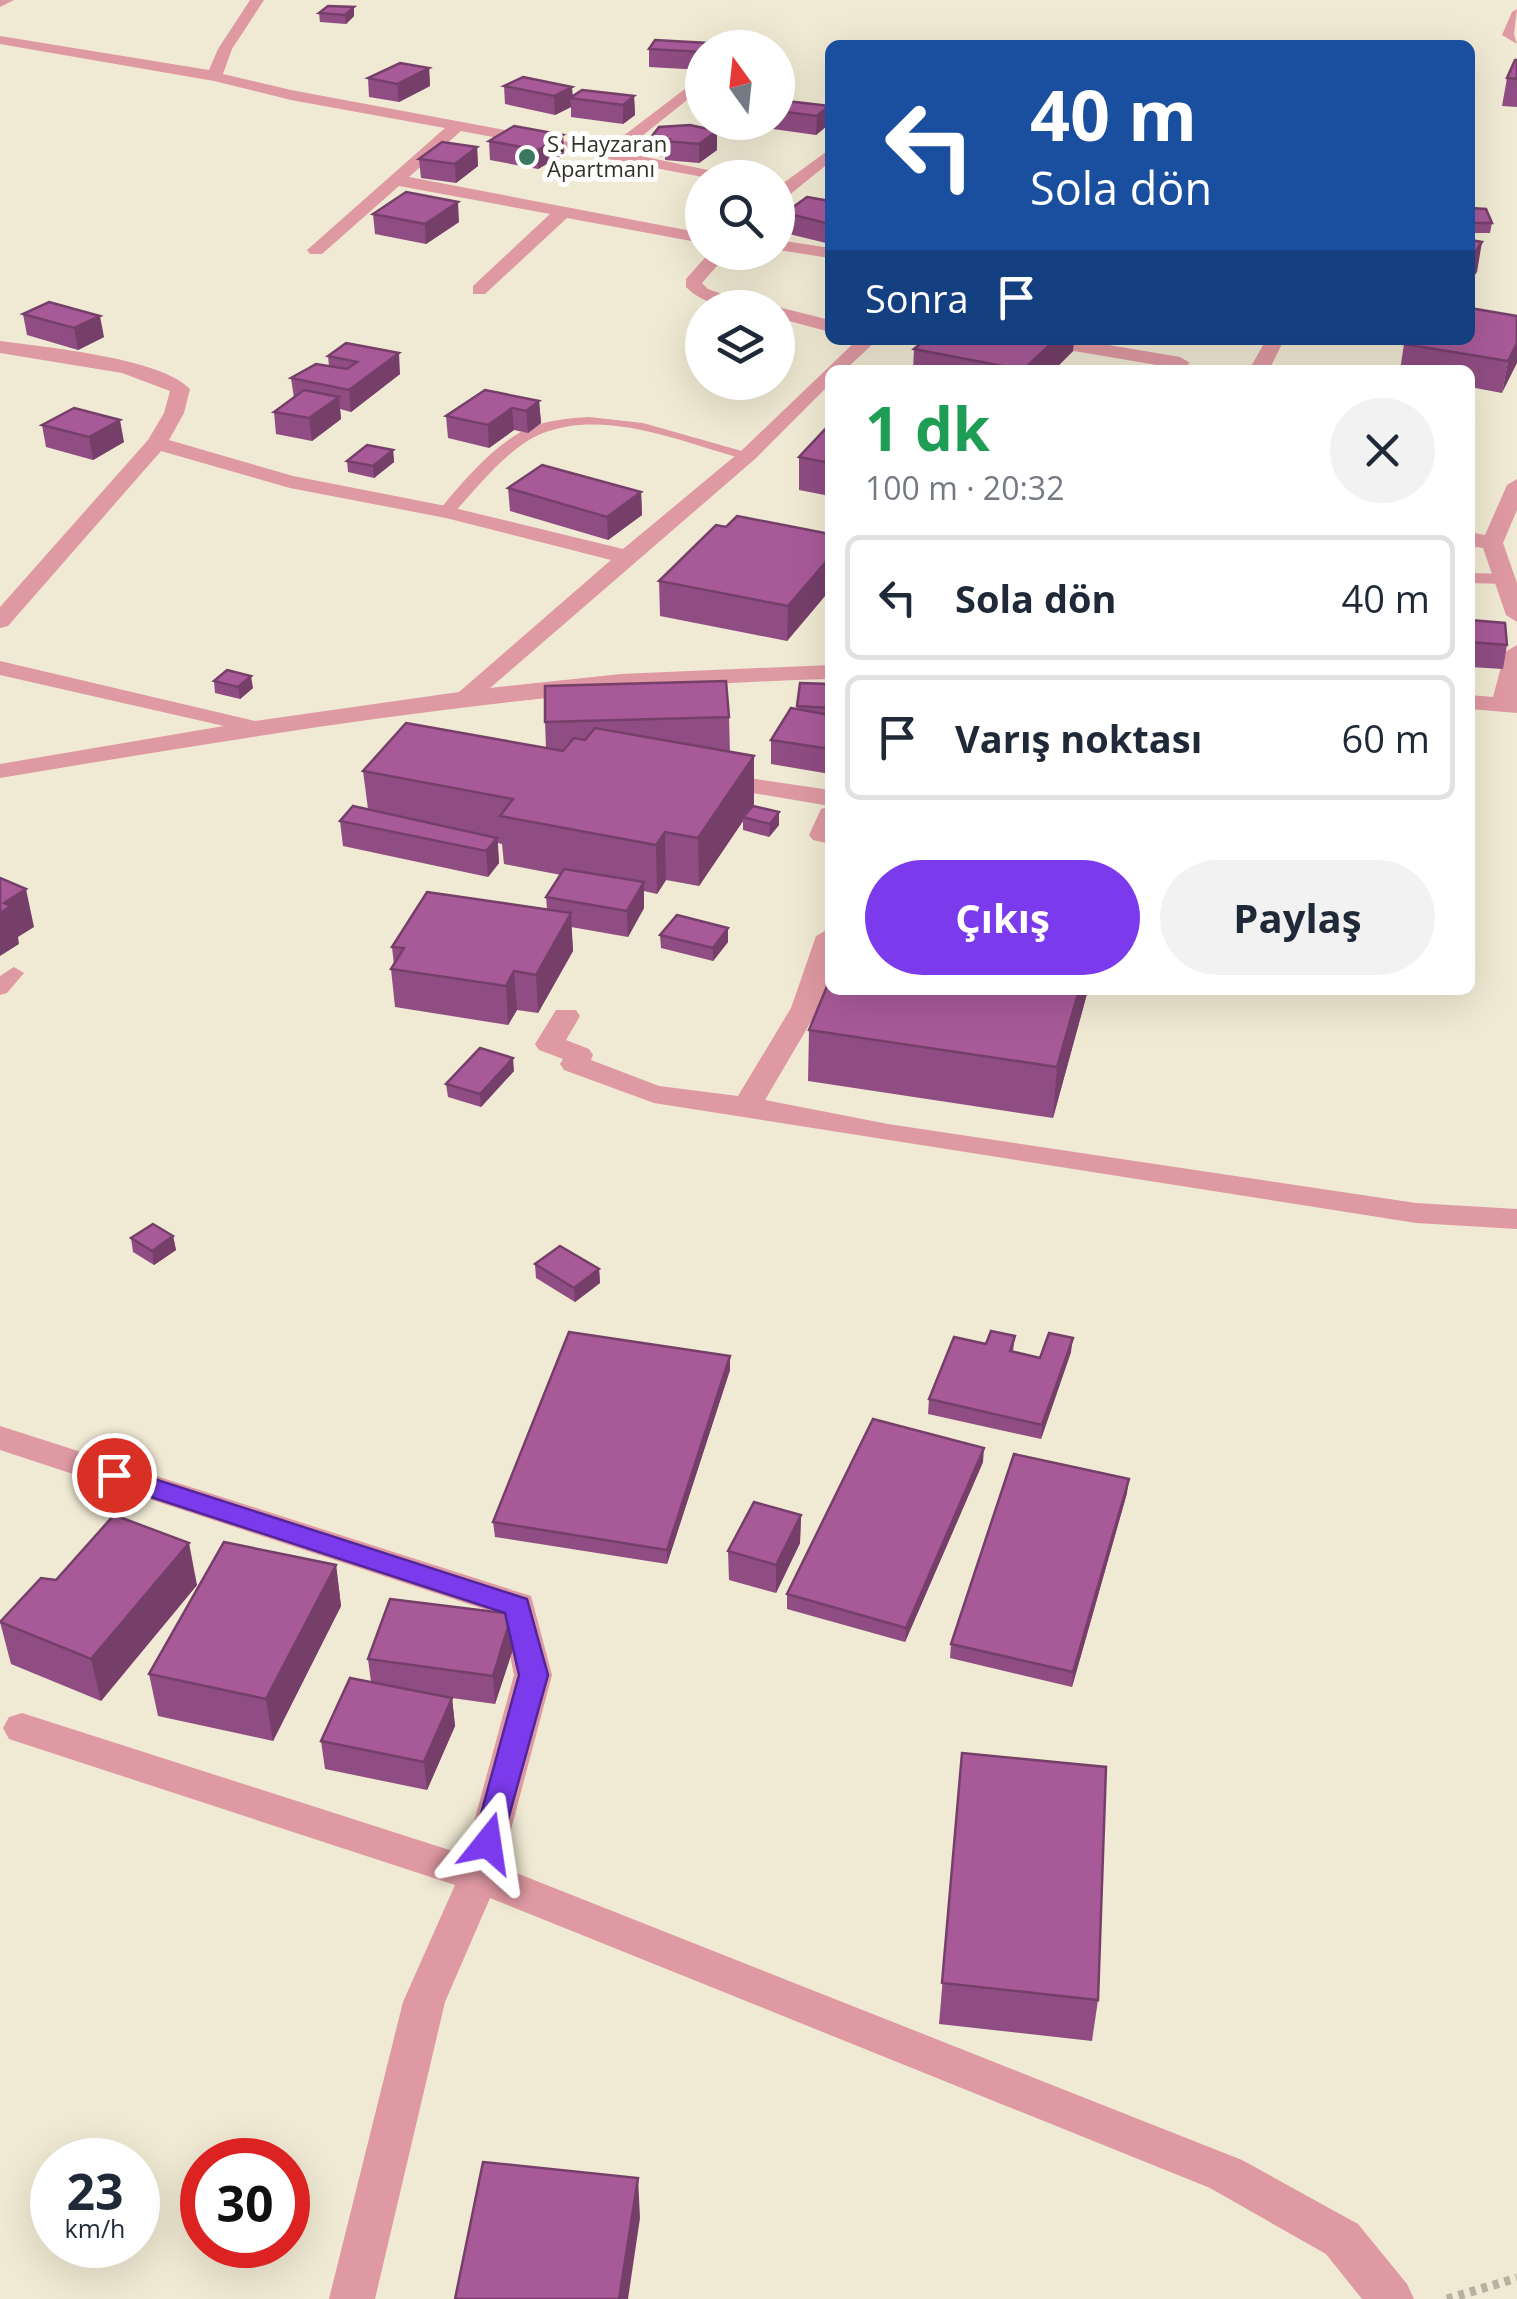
<!DOCTYPE html>
<html lang="tr">
<meta charset="utf-8">
<style>
body{margin:0;font-family:"Open Sans",sans-serif;background:#f2f2f3;color:#1f2937;height:100vh;display:flex;flex-direction:column;font-size:38px;white-space:nowrap}
*{box-sizing:border-box;margin:0}
p{font-size:32px;color:#747a83}
.icon{flex:none;width:55px;height:55px;fill:none;stroke:currentColor;stroke-width:2;stroke-linecap:round;stroke-linejoin:round}
.map{position:relative;flex:1;overflow:hidden}
.side{position:absolute;left:825px;top:365px;width:650px;height:630px;display:flex;flex-direction:column;background:#fff;border-radius:15px;box-shadow:0 10px 40px #0002}
.side>*{flex:none}
.top-card{position:absolute;left:825px;top:40px;width:650px;height:305px;border-radius:15px;box-shadow:0 10px 40px #0002;background:#1a4fa0;color:#fff;overflow:hidden}
.needle{width:65px;rotate:345deg}
.fabs{position:absolute;left:685px;top:30px;display:grid;gap:20px}
.fabs a{display:grid;place-items:center;width:110px;height:110px;border-radius:50%;background:#fff;box-shadow:0 10px 40px #0002;font-size:50px}
.speed{position:absolute;left:30px;top:2138px;display:flex;gap:20px;font-size:50px;font-weight:700;text-align:center}
.speed>*{display:grid;place-content:center;width:130px;height:130px;border-radius:50%;background:#fff;box-shadow:0 10px 40px #0002;line-height:1}
.speed small{font-size:25px;font-weight:400}
.speed .limit{border:15px solid #d22;background:#fff;color:#111}
.pin{position:absolute;display:grid;place-items:center;width:85px;height:85px;color:#fff;margin:-42px;border:5px solid #fff;border-radius:50%;box-shadow:0 2px 10px #0007}
.me{position:absolute;width:110px;margin:-55px;rotate:15deg;stroke-linejoin:round;filter:drop-shadow(0 0 8px #0008)}
.turn{display:flex;align-items:center;gap:35px;height:210px;padding:0 40px;font-size:45px}
.turn .icon{width:130px;height:130px;stroke-width:2.5}
.turn b{display:block;font-size:70px;line-height:85px}
.then{display:flex;align-items:center;height:95px;padding:0 40px;background:#0003;gap:20px;font-size:38px}
.round{display:grid;place-items:center;flex:none;width:105px;height:105px;border-radius:52px;background:#f2f2f3}
.headline{display:flex;align-items:center;justify-content:space-between;height:170px;padding:0 40px}
h1{font-size:60px;font-weight:700;line-height:75px;color:#1e9e55}
.action{display:flex;gap:20px;margin-top:auto;padding:20px 40px}
.action a{flex:1;height:115px;border-radius:60px;background:#7c3aed;color:#fff;font-size:40px;font-weight:700;line-height:115px;text-align:center}
.action a+a{background:#f2f2f3;color:#1f2937}
ul{padding:0;list-style:none}
li{display:flex;align-items:center;gap:30px;height:125px;margin:0 20px 15px;padding:0 20px;border:5px solid #e0e1e3;border-radius:15px}
li div{flex:1}
li b{display:block;font-size:38px}
li em{font-style:normal}
.map>svg:first-child{display:block}
.lines{fill:none;stroke-linecap:round;stroke-linejoin:round}
.path{stroke:#b7b19f;stroke-width:9;stroke-dasharray:6 6;stroke-linecap:butt}
.service{fill:#df99a2;fill-rule:evenodd}
.minor{fill:#df99a2;fill-rule:evenodd}
.wall{fill:#904d83}
.shaded-wall{fill:#763f6a}
.building{fill:#a85a98;stroke:#763f6a;stroke-width:2.5}
.route{fill:#7c3aed;stroke:#51269a;stroke-width:2.5}
.poi-dot{fill:#3b7761;stroke:#fff;stroke-width:4}
.labels{text-anchor:middle;stroke-width:10;stroke-linejoin:round;paint-order:stroke}
.far-poi-label{font-size:22px;fill:#323027;stroke:#fff;text-anchor:start}
</style>
<div class="map">
<svg width="1517" height="2299" viewBox="0 0 1517 2299">
<rect width="100%" height="100%" fill="#f0e9d3"/>
<g class="lines">
<!-- path -->
<polyline class="path" points="1447,2299 1517,2278"/>
<!-- service -->
<g class="service">
<polygon points="1517,9 1514,34 1517,44 1502,35 1512,12"/>
<path d="M589,417L643,423L756,455L748,460C686,444 608,408 543,433C508,447 477,488 452,515L438,512C461,483 498,440 533,426C551,420 570,418 589,417Z"/>
<polygon points="1470,573 1504,574 1512,579 1504,584 1470,583"/>
<polygon points="14,967 24,973 7,993 0,995 0,976"/>
</g>
<!-- minor -->
<g class="minor">
<polygon points="0,0 14,0 0,7"/>
<polygon points="250,0 264,0 232,49 223,74 291,90 606,149 702,76 702,88 622,152 746,178 708,178 461,131 409,177 702,233 702,243 567,218 485,294 473,294 473,286 550,214 399,186 322,254 310,254 307,250 445,128 291,100 214,81 0,44 0,36 209,70 218,49"/>
<polygon points="830,149 830,162 788,196 778,196 778,187"/>
<polygon points="778,240 830,248 830,258 778,250"/>
<path d="M710,252H729L702,283L708,289L762,308C735,308 705,307 686,287V279Z"/>
<polygon points="778,307 830,320 830,332 778,318"/>
<path d="M857,340H877L845,370H830V384L755,459L490,688L621,674L830,665V679C550,686 276,732 0,778V764L224,726L0,675V661L255,721L459,692L611,560L446,518L290,488L161,451L8,626L0,628V607L148,440L164,413L170,391L122,373L0,353V341C44,347 161,358 190,389L184,413L169,440L293,476L446,506L623,549L741,451Z"/>
<polygon points="1036,340 1079,340 1180,357 1190,363 1180,369 1045,346"/>
<polygon points="1266,340 1284,340 1269,370 1249,370"/>
<polygon points="1517,479 1517,510 1503,543 1517,583 1517,622 1506,615 1483,548 1470,546 1470,532 1485,535 1507,485"/>
<polygon points="1517,645 1517,713 1470,709 1470,695 1493,697 1505,652"/>
<polygon points="714,773 830,790 830,806 705,785 702,780"/>
<polygon points="830,806 830,844 813,840 809,835 821,809"/>
<polygon points="830,928 830,976 819,1008 765,1100 888,1124 1416,1203 1517,1209 1517,1229 1416,1223 654,1103 564,1070 560,1064 563,1059 539,1050 535,1044 556,1010 576,1010 580,1016 566,1040 589,1049 593,1055 591,1060 659,1086 738,1096 791,1008 816,936"/>
<polygon points="0,1426 531,1596 552,1675 501,1867 1242,2160 1358,2224 1407,2284 1414,2299 1362,2299 1326,2254 1210,2188 490,1898 445,2002 375,2299 329,2299 403,2002 455,1885 9,1739 3,1728 9,1717 22,1713 465,1855 514,1675 502,1615 0,1450"/>
</g>
</g>
<!-- wall -->
<g class="wall">
<polygon points="319,13 354,16 346,24 320,22"/>
<polygon points="707,43 702,70 649,67 649,49"/>
<polygon points="1517,60 1517,107 1502,106 1507,78"/>
<polygon points="429,68 430,86 399,102 369,97 368,78"/>
<polygon points="504,86 573,96 634,96 635,115 623,124 571,117 571,107 555,115 505,104"/>
<polygon points="778,100 829,106 828,125 816,135 758,127 758,122 778,122"/>
<polygon points="717,131 717,150 699,163 665,160 665,157 652,155 652,136"/>
<polygon points="563,135 564,154 538,169 490,160 489,141"/>
<polygon points="477,147 478,166 456,183 421,178 419,159"/>
<polygon points="830,201 830,244 785,233 785,213"/>
<polygon points="1470,208 1492,223 1490,233 1470,233"/>
<polygon points="373,214 459,222 426,244 375,234"/>
<polygon points="23,314 104,337 78,350 27,335"/>
<polygon points="1517,316 1502,393 1470,387 1470,370 1400,370 1404,344"/>
<polygon points="914,349 1073,351 1054,370 913,370"/>
<polygon points="328,356 400,374 351,412 340,409 341,419 312,441 276,434 274,412 294,398 291,378 329,366"/>
<polygon points="539,401 541,423 528,433 514,430 489,448 448,438 446,416"/>
<polygon points="830,424 830,496 799,490 799,457"/>
<polygon points="42,425 124,442 93,460 46,447"/>
<polygon points="393,450 394,462 374,478 348,472 347,461"/>
<polygon points="508,488 641,492 642,515 608,540 510,511"/>
<polygon points="726,527 830,534 830,590 787,641 660,616 659,581"/>
<polygon points="1470,620 1507,645 1503,669 1470,667"/>
<polygon points="214,681 253,688 240,699 215,693"/>
<polygon points="800,683 830,684 830,774 771,764 771,740 797,709"/>
<polygon points="729,717 730,752 754,804 753,806 779,825 769,837 743,830 743,821 699,886 666,880 657,894 644,891 644,908 628,937 571,927 573,951 538,1013 517,1010 508,1025 395,1007 391,969 394,965 392,947 547,909 546,897 561,875 504,864 502,844 498,843 499,863 488,877 343,846 340,821 368,809 363,771 546,748 545,722"/>
<polygon points="728,928 728,942 713,961 661,948 660,935"/>
<polygon points="830,990 1088,990 1053,1118 808,1081 809,1030"/>
<polygon points="514,1071 481,1107 448,1097 446,1084"/>
<polygon points="173,1236 176,1250 154,1265 133,1252 131,1238"/>
<polygon points="535,1264 599,1269 600,1283 575,1302 536,1278"/>
<polygon points="1015,1336 1013,1352 1040,1358 1071,1352 1041,1439 928,1414 929,1399 986,1344"/>
<polygon points="730,1370 667,1564 495,1537 493,1522"/>
<polygon points="983,1462 905,1642 787,1609 787,1594"/>
<polygon points="1127,1493 1072,1687 950,1658 951,1644"/>
<polygon points="801,1515 800,1543 776,1593 729,1580 728,1551"/>
<polygon points="336,1565 341,1606 273,1741 158,1716 149,1674"/>
<polygon points="56,1580 197,1585 101,1701 11,1664 0,1622"/>
<polygon points="512,1614 515,1643 495,1704 452,1698 455,1726 427,1790 325,1769 321,1741 371,1682 368,1659"/>
<polygon points="962,1753 1098,2000 1092,2041 939,2024"/>
</g>
<!-- shaded-wall -->
<g class="shaded-wall">
<polygon points="354,7 354,16 346,24 345,15"/>
<polygon points="429,68 430,86 399,102 397,84"/>
<polygon points="572,87 573,98 570,98 571,107 555,115 554,96"/>
<polygon points="634,96 635,115 623,124 623,105"/>
<polygon points="829,106 828,125 816,135 817,116"/>
<polygon points="717,131 717,150 699,163 699,144"/>
<polygon points="563,135 564,154 538,169 538,150"/>
<polygon points="477,147 478,166 456,183 455,164"/>
<polygon points="458,202 459,222 426,244 425,224"/>
<polygon points="1482,242 1477,272 1470,282 1470,260"/>
<polygon points="100,316 104,337 78,350 74,328"/>
<polygon points="1055,340 1074,340 1073,351 1054,370 1023,370"/>
<polygon points="1517,343 1517,363 1502,393 1508,361"/>
<polygon points="399,353 400,374 351,412 349,390"/>
<polygon points="339,397 341,419 312,441 309,418"/>
<polygon points="539,401 541,423 528,433 526,411"/>
<polygon points="512,408 514,430 489,448 488,425"/>
<polygon points="120,420 124,442 93,460 89,437"/>
<polygon points="393,450 394,462 374,478 373,466"/>
<polygon points="641,492 642,515 608,540 607,517"/>
<polygon points="830,557 830,590 787,641 788,606"/>
<polygon points="251,676 253,688 240,699 238,687"/>
<polygon points="754,756 754,804 745,818 743,817 743,821 699,886 698,838"/>
<polygon points="779,812 779,825 769,837 770,824"/>
<polygon points="665,832 666,880 657,894 656,845"/>
<polygon points="497,838 499,863 488,877 486,851"/>
<polygon points="644,882 644,908 628,937 627,911"/>
<polygon points="26,889 34,927 18,937 19,944 0,956 0,913 4,903"/>
<polygon points="571,913 573,951 538,1013 536,975"/>
<polygon points="728,928 728,942 713,961 713,948"/>
<polygon points="514,971 517,1010 508,1025 506,986"/>
<polygon points="1079,990 1088,990 1053,1118 1057,1067"/>
<polygon points="513,1058 514,1071 481,1107 480,1094"/>
<polygon points="173,1236 176,1250 154,1265 152,1251"/>
<polygon points="599,1269 600,1283 575,1302 574,1288"/>
<polygon points="1073,1338 1071,1352 1041,1439 1042,1425"/>
<polygon points="730,1356 730,1370 667,1564 667,1550"/>
<polygon points="984,1448 983,1462 905,1642 906,1628"/>
<polygon points="1129,1479 1127,1493 1072,1687 1073,1672"/>
<polygon points="801,1515 800,1543 776,1593 776,1565"/>
<polygon points="189,1543 197,1585 101,1701 91,1659"/>
<polygon points="336,1565 341,1606 273,1741 266,1699"/>
<polygon points="512,1614 515,1643 495,1704 493,1676"/>
<polygon points="452,1698 455,1726 427,1790 424,1762"/>
<polygon points="638,2178 640,2218 628,2299 619,2299"/>
</g>
<!-- building -->
<g class="building">
<polygon points="328,6 354,7 345,15 319,13"/>
<polygon points="655,40 707,43 705,48 702,48 702,52 649,49"/>
<polygon points="1515,60 1517,60 1517,79 1507,78"/>
<polygon points="400,63 429,68 397,84 368,78"/>
<polygon points="523,77 572,87 554,96 504,86"/>
<polygon points="582,90 634,96 623,105 570,98"/>
<polygon points="778,100 829,106 817,116 778,111"/>
<polygon points="690,125 717,131 699,144 665,141 669,139 652,136 659,127"/>
<polygon points="514,126 563,135 538,150 489,141"/>
<polygon points="442,142 477,147 455,164 419,159"/>
<polygon points="406,192 458,202 425,224 373,214"/>
<polygon points="807,197 830,201 830,224 785,213"/>
<polygon points="1470,208 1486,209 1492,223 1470,223"/>
<polygon points="1470,240 1482,242 1470,260"/>
<polygon points="49,302 100,316 74,328 23,314"/>
<polygon points="1470,308 1517,316 1517,343 1508,361 1404,344 1407,340 1470,340"/>
<polygon points="925,340 1055,340 1023,370 914,349"/>
<polygon points="346,343 399,353 349,390 291,378 316,364 347,369 357,362 328,356"/>
<polygon points="304,390 339,397 309,418 274,412"/>
<polygon points="485,390 539,401 526,411 512,408 488,425 446,416"/>
<polygon points="74,408 120,420 89,437 42,425"/>
<polygon points="830,424 830,463 799,457"/>
<polygon points="367,445 393,450 373,466 347,461"/>
<polygon points="542,465 641,492 607,517 508,488"/>
<polygon points="737,516 830,534 830,557 788,606 659,581 716,525 726,527"/>
<polygon points="1470,620 1505,623 1507,645 1470,642"/>
<polygon points="227,670 251,676 238,687 214,681"/>
<polygon points="726,681 729,717 545,722 545,686"/>
<polygon points="800,683 830,684 830,708 797,706"/>
<polygon points="791,708 830,715 830,749 771,740"/>
<polygon points="406,723 563,751 574,738 585,740 595,728 754,756 698,838 665,832 656,845 500,816 513,799 363,771"/>
<polygon points="353,806 497,838 486,851 340,821"/>
<polygon points="753,806 779,812 770,824 743,817"/>
<polygon points="564,869 644,882 627,911 546,897"/>
<polygon points="0,878 26,889 4,903 11,906 0,913"/>
<polygon points="427,892 571,913 536,975 514,971 506,986 391,969 404,948 392,947"/>
<polygon points="677,915 728,928 713,948 660,935"/>
<polygon points="830,979 830,990 1079,990 1057,1067 809,1030"/>
<polygon points="480,1048 513,1058 480,1094 446,1084"/>
<polygon points="153,1224 173,1236 152,1251 131,1238"/>
<polygon points="560,1246 599,1269 574,1288 535,1264"/>
<polygon points="991,1331 1015,1336 1010,1351 1040,1358 1049,1333 1073,1338 1042,1425 929,1399 954,1337 986,1344"/>
<polygon points="569,1332 730,1356 667,1550 493,1522"/>
<polygon points="873,1419 984,1448 906,1628 787,1594"/>
<polygon points="1014,1454 1129,1479 1073,1672 951,1644"/>
<polygon points="754,1502 801,1515 776,1565 728,1551"/>
<polygon points="114,1515 189,1543 91,1659 0,1622 41,1578 56,1580"/>
<polygon points="224,1542 336,1565 266,1699 149,1674"/>
<polygon points="390,1599 512,1614 493,1676 368,1659"/>
<polygon points="350,1678 452,1698 424,1762 321,1741"/>
<polygon points="962,1753 1106,1767 1098,2000 942,1983"/>
<polygon points="483,2162 638,2178 619,2299 455,2299"/>
</g>
<!-- route -->
<polygon class="route" points="114,1466 527,1599 548,1675 499,1852 488,1855 478,1852 473,1843 519,1675 505,1613 105,1482 101,1475 105,1469"/>
<!-- markers -->
<circle class="poi-dot" cx="527" cy="157" r="10"/>
<g class="labels">
<!-- far-poi labels -->
<g class="far-poi-label">
<text x="547" y="152">S. Hayzaran<tspan x="547" dy="25">Apartmanı</tspan></text>
</g>
</g>
</svg>
<div class="fabs">
<a><svg class="needle" viewBox="-14 -14 28 28"><path d="M0-13l5 13h-10z" fill="#e53935"/><path d="M0 13l5-13h-10z" fill="#747a83"/></svg></a>
<a><svg class="icon" aria-label="search" viewBox="0 0 24 24"><circle cx="10" cy="10" r="6"/><path d="M15 15l6 6"/></svg></a>
<a><svg class="icon" aria-label="layers" viewBox="0 0 24 24"><path d="M12 4l9 5-9 5-9-5zM3 14l9 5 9-5"/></svg></a>
</div>
<div class="speed"><div>23<small>km/h</small></div><div class="limit">30</div></div>
<div class="pin" style="left:114px;top:1475px;background:#d93025"><svg class="icon" aria-label="arrive" viewBox="0 0 24 24"><path d="M6 21V4h12l-3 4 3 4H6"/></svg></div>
<svg class="me" style="left:488px;top:1843px" viewBox="-20 -20 40 40"><path d="M0-17L14 15 0 8-14 15z" fill="#7c3aed" stroke="#fff" stroke-width="4"/></svg>
<div class="top-card">
<div class="turn"><svg class="icon" aria-label="left" viewBox="0 0 24 24"><path d="M17 20v-9H6M10 6l-5 5 5 5"/></svg><div><b>40 m</b>Sola dön</div></div>
<div class="then">Sonra<svg class="icon" aria-label="arrive" viewBox="0 0 24 24"><path d="M6 21V4h12l-3 4 3 4H6"/></svg></div>
</div>
<section class="side">
<div class="headline"><div><h1>1 dk</h1><p>100 m · 20:32</p></div><a class="round"><svg class="icon" aria-label="close" viewBox="0 0 24 24"><path d="M6 6l12 12M18 6L6 18"/></svg></a></div>
<ul>
<li><svg class="icon" aria-label="left" viewBox="0 0 24 24"><path d="M17 20v-9H6M10 6l-5 5 5 5"/></svg><div><b>Sola dön</b></div><em>40 m</em></li>
<li><svg class="icon" aria-label="arrive" viewBox="0 0 24 24"><path d="M6 21V4h12l-3 4 3 4H6"/></svg><div><b>Varış noktası</b></div><em>60 m</em></li>
</ul>
<div class="action"><a>Çıkış</a><a>Paylaş</a></div>
</section>
</div>
